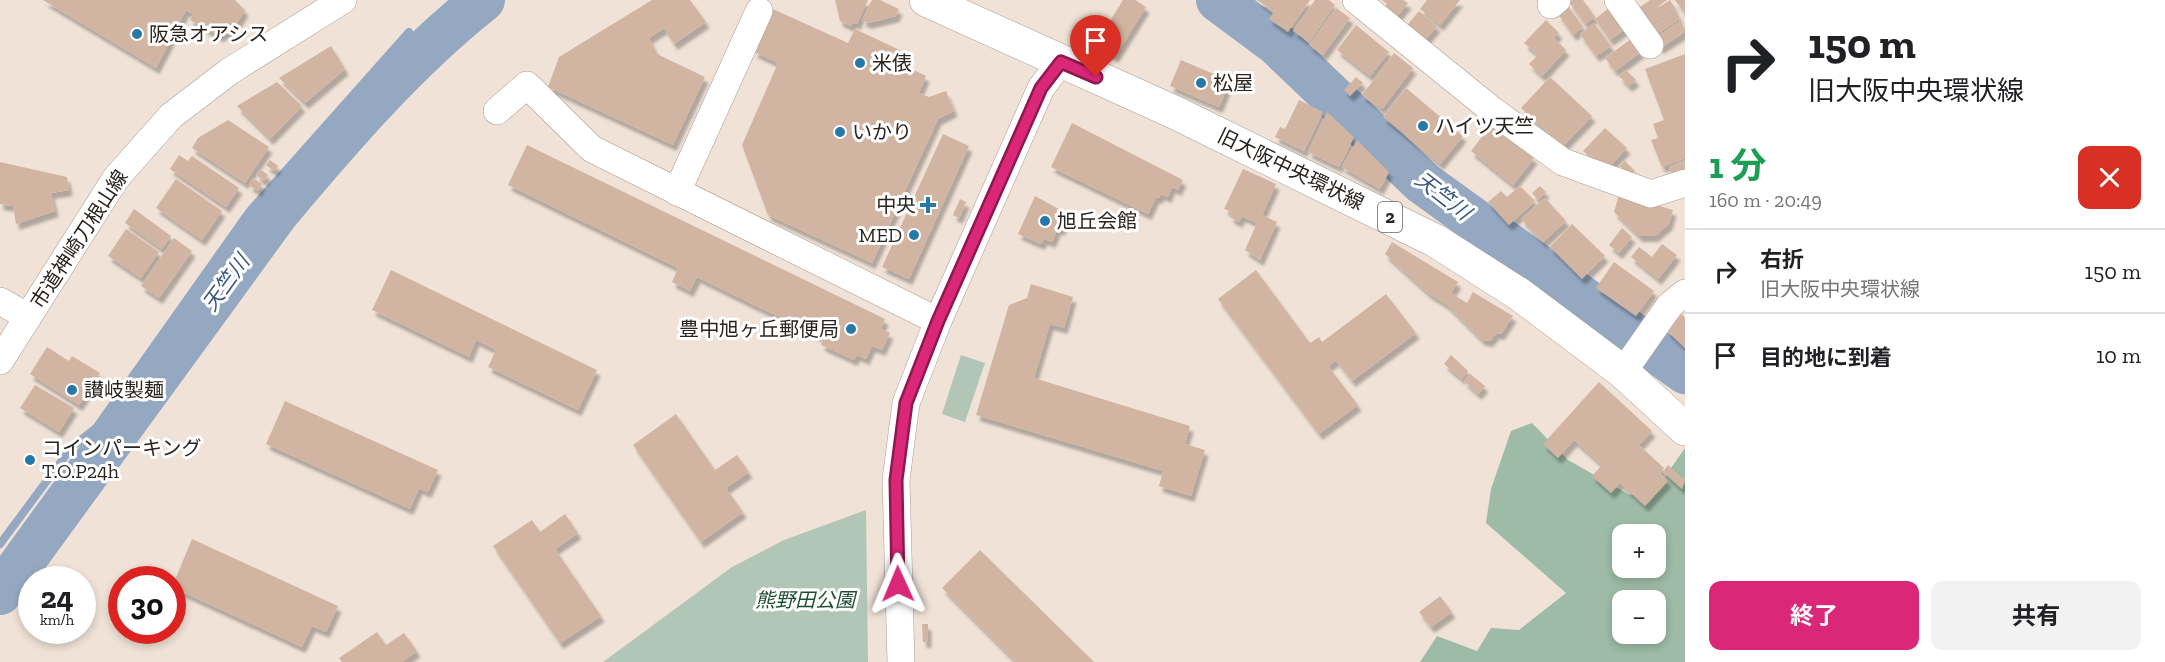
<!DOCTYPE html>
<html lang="ja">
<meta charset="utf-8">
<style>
body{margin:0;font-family:"Zilla Slab","Noto Sans JP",serif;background:#f2f2f2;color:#202124;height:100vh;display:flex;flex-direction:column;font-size:22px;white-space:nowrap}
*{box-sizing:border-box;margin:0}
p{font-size:20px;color:#757577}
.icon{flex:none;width:33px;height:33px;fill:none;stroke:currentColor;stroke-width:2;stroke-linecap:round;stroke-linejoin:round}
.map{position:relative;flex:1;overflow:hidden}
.details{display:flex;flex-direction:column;background:#fff;width:480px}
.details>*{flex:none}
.guide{background:#fff;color:#202124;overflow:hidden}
.controls{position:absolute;left:1612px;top:524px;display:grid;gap:12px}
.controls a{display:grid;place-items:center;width:54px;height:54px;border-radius:12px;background:#fff;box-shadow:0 3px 9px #0003;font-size:30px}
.speed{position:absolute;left:18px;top:566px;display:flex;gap:12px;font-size:30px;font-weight:700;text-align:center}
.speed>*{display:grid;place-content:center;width:78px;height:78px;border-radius:50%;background:#fff;box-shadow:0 3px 9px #0003;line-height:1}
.speed small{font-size:15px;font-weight:400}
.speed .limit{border:9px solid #d22;background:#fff;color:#111}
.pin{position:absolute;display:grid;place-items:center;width:51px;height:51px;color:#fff;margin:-62px -26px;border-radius:50% 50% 50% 0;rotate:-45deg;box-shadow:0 0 6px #0007}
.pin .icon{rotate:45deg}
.me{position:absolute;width:66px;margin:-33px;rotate:359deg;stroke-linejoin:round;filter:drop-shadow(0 0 4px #0008)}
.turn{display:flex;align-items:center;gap:21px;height:126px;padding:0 24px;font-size:27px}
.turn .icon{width:78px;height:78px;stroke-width:2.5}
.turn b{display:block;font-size:42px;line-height:51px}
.round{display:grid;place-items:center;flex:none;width:63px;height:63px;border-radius:12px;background:#f2f2f2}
.overview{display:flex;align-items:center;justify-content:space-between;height:102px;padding:0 24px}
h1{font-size:36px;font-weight:700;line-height:45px;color:#1e9e55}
.primary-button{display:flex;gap:12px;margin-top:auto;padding:12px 24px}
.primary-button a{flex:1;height:69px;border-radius:12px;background:#db2777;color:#fff;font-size:24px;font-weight:700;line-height:69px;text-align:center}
.primary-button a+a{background:#f2f2f2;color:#202124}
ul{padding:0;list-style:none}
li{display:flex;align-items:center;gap:18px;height:84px;padding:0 24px;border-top:2px solid #e0e0e0}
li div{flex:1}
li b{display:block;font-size:22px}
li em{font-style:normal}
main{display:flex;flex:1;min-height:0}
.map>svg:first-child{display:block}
.green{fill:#b2c6b8}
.forest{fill:#9ebba7;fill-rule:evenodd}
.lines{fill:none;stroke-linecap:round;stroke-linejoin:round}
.stream{stroke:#95a8c1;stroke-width:8}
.river{stroke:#95a8c1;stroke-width:44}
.building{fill:#d1b5a2;filter:url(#shadow)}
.minor-casing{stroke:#a99c91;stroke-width:28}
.major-casing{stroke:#a99c91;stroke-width:34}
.minor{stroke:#fff;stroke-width:27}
.major{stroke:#fff;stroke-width:33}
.route-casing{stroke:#8e194d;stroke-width:15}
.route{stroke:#db2777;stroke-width:10}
.poi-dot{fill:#2678a9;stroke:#fff;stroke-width:2}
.labels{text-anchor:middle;stroke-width:6;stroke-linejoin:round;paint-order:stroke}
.shield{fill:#fff;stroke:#696663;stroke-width:1.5}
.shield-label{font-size:18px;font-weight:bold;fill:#292420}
.poi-label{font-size:20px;fill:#292420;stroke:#fff;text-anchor:start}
.street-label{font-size:20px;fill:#292420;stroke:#fff}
.park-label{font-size:20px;font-style:italic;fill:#1e4f33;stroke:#fff}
.water-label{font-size:21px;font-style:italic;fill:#3a597f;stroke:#fff}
</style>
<main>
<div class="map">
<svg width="1685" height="662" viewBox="0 0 1685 662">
<defs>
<filter id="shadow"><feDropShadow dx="3.5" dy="6" stdDeviation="1.5" flood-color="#0004"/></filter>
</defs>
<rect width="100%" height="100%" fill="#f0e2d6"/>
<!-- green -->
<g class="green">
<polygon points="961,355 985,363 965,422 942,414"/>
<polygon points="866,510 868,662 603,662 732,567 784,540"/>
</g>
<!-- forest -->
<path class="forest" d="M1532,423L1568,460L1630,495L1657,488L1685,448V662H1420L1437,636L1477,651L1491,628L1519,630L1566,593L1486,523L1491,489L1511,431ZM1623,534H1656V567H1623ZM1623,600H1656V633H1623Z"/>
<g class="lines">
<!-- stream -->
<polyline class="stream" points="0,544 72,447 96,428 249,212 409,32"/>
<!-- river -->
<g class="river">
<polyline points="1218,0 1276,43 1423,183 1685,372"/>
<path d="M0,593L277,213C340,138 406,61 483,0"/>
</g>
</g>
<!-- building -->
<g class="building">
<polygon points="43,0 235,0 245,10 233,30 219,36 190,20 193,14 186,10 156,68"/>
<polygon points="652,0 690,0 706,22 674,44 664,28 649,38 657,54 705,77 673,145 548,87 559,57"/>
<polygon points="835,0 868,0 857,24 853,22 851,26 840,21"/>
<polygon points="872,0 880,0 899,9 896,16 868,23 862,20"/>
<polygon points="1123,0 1135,0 1146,7 1115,57 1095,45"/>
<polygon points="1257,0 1310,0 1288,32 1269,19 1274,12"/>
<polygon points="1315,0 1329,0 1335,5 1309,42 1293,31"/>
<polygon points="1382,0 1403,0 1408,3 1394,20 1382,11 1387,4"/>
<polygon points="1427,0 1460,0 1440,25 1420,9"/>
<polygon points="1572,0 1583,0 1595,17 1585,24 1569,2"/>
<polygon points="1650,0 1667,0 1641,18 1636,10"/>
<polygon points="1670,0 1675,8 1648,27 1642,19"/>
<polygon points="1675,0 1685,0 1685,13"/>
<polygon points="1568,6 1583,27 1573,35 1558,14"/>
<polygon points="1336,8 1350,18 1323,55 1309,45"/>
<polygon points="1609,8 1625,29 1610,40 1595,19"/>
<polygon points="773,9 848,43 855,29 904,52 900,63 926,76 919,93 929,97 946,91 954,111 938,119 872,263 768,215 742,145 778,63 754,52"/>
<polygon points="1675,10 1680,18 1653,37 1648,29"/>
<polygon points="1419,11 1437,26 1422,44 1404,29"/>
<polygon points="1546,20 1559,33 1554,38 1566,50 1542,76 1529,64 1538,55 1524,43"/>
<polygon points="1681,20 1685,32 1660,48 1654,39"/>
<polygon points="1594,23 1611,46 1596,56 1580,34"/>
<polygon points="1356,25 1389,52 1370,76 1337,50"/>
<polygon points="1631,39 1641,52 1615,71 1605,58"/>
<polygon points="331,46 345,69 305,103 279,78"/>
<polygon points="1394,53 1413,68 1382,109 1362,95"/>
<polygon points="1685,54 1685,158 1662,167 1651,140 1658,138 1653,124 1664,120 1645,69"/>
<polygon points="1181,60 1230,81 1219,107 1170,86"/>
<polygon points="1626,70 1636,80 1629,86 1619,76"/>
<polygon points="1356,77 1363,83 1350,96 1344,90"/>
<polygon points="1550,77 1592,116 1563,146 1521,108"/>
<polygon points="277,82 302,106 270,139 237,106"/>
<polygon points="1406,88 1463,136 1440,164 1383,117"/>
<polygon points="1299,100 1323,112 1304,151 1275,137 1280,127 1285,129"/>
<polygon points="1327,112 1354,137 1339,167 1308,152"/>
<polygon points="228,120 269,147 245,183 192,148 198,138"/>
<polygon points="1072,123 1183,180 1178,190 1172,187 1168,197 1161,194 1159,198 1156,197 1148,214 1051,167"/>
<polygon points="1491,125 1534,158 1513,185 1471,151"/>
<polygon points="1605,128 1627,148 1605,171 1583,151"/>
<polygon points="943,134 969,146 909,279 882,267"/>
<polygon points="1357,140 1389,172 1380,189 1342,167"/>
<polygon points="527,145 885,319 881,329 890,333 882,350 872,346 866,359 857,355 854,360 821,345 824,339 697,277 690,291 672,282 678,268 508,185"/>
<polygon points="179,155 188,161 192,156 239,188 226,207 170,169"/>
<polygon points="270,160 278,166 274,171 266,165"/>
<polygon points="1684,160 1685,170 1672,176 1669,167"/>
<polygon points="1625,161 1635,171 1630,176 1620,166"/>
<polygon points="0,162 67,177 69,190 51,193 55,211 16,224 13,206 0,204"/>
<polygon points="260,169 268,175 264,181 256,175"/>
<polygon points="1243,169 1276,184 1262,215 1277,222 1260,260 1245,250 1257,223 1242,216 1239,222 1230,217 1232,212 1224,209"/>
<polygon points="253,178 262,184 258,191 249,185"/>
<polygon points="176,179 222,211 202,240 156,208"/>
<polygon points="1520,186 1535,201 1509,225 1488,202 1501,191 1507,197"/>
<polygon points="1540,186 1546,192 1538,200 1532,193"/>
<polygon points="1619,194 1673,210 1669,224 1655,236 1639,236 1614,212"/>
<polygon points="1035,196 1068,214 1061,230 1058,228 1052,242 1044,239 1041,244 1018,234"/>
<polygon points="1545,198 1566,221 1543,242 1521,219"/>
<polygon points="960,199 966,202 959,218 953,215"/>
<polygon points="134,209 171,236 162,249 125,223"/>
<polygon points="1572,224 1605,256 1582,279 1550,247"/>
<polygon points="1622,228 1632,237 1619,253 1609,245"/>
<polygon points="126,229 159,252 141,278 108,256"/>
<polygon points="174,238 192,251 159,298 141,286"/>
<polygon points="1392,242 1458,282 1451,293 1467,303 1473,292 1513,316 1501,334 1496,333 1490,341 1482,340 1447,305 1428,293 1385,254"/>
<polygon points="1662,244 1677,255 1658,279 1631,257 1639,247 1652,257"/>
<polygon points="1614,262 1654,291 1636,316 1596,288"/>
<polygon points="391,270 597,370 578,410 488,367 496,350 476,340 469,357 372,310"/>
<polygon points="1256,270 1310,343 1319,337 1322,342 1386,294 1416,333 1352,381 1336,360 1328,366 1358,405 1319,434 1218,299"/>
<polygon points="1031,284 1073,297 1064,328 1050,324 1034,378 1190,426 1185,444 1205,450 1191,496 1159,486 1163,471 976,415 1009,305 1027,298"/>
<polygon points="1682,314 1685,318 1685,348 1666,330"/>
<polygon points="47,347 69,361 72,356 100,373 79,405 30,374"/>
<polygon points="1451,355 1468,371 1462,379 1444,364"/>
<polygon points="1470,374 1485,386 1478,394 1464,381"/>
<polygon points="1599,382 1652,431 1639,445 1664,468 1660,473 1668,481 1645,506 1620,483 1611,493 1592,476 1602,465 1574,440 1558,458 1543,444"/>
<polygon points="35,385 74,408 59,432 20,408"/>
<polygon points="285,401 438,470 428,492 419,488 410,509 266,444"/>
<polygon points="676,414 715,470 737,455 749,472 726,488 743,512 701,542 633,445"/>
<polygon points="1668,465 1685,480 1682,489 1663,472"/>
<polygon points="565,514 578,533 555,549 601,616 560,643 493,546 532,520 540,532"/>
<polygon points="192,539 338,606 326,632 312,626 302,647 172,587"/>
<polygon points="980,550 1094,662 1016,662 942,588"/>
<polygon points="1440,596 1452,612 1431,627 1419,612"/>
<polygon points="922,624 928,624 928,642 923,642"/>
<polygon points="377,632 386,645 404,633 417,651 402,662 342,662 339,658"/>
</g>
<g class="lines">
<!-- minor casing -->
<g class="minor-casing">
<g id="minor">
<polyline points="1356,0 1492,110 1563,162 1651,194 1685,183"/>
<polyline points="1618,0 1650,45"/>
<polyline points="1551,5 1557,0"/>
<polyline points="497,111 527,85 592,149 938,321"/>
<polyline points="677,192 759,11"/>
<polyline points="0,301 28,317"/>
<polyline points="0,361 116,178 171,116 230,71 343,0"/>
<polyline points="1623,372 1670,305 1685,293"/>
<polyline points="901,662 896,480 906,403 938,321 1041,88 1061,62"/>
</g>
</g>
<!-- major casing -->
<g class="major-casing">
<polyline id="major" points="926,0 1176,113 1436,241 1519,294 1623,372 1685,429"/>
</g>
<!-- minor -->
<use href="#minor" class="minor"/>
<!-- major -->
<use href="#major" class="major"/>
</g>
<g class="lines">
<!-- route casing -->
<g class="route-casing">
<polyline id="route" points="898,584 896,480 906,403 938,321 1041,88 1061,62 1096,77"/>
</g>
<!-- route -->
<use href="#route" class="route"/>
</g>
<!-- markers -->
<g class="poi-dot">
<circle cx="137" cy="34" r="6"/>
<circle cx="860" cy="63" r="6"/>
<circle cx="1201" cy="83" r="6"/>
<circle cx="1423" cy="126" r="6"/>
<circle cx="840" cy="132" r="6"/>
<path d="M925 196h6v6h6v6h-6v6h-6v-6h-6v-6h6z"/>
<circle cx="1045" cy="221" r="6"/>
<circle cx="914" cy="235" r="6"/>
<circle cx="851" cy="329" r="6"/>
<circle cx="72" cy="390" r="6"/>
<circle cx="30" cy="460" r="6"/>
</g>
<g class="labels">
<!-- shield labels -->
<rect class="shield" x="1378" y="202" width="24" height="30" rx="4.5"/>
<g class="shield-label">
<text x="1390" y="223">2</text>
</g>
<!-- poi labels -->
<g class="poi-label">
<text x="149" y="41">阪急オアシス</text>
<text x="872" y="70">米俵</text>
<text x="1213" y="90">松屋</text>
<text x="1435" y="133">ハイツ天竺</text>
<text x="852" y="139">いかり</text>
<text x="916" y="212" text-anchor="end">中央</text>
<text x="1057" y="228">旭丘会館</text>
<text x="902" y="242" text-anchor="end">MED</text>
<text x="839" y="336" text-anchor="end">豊中旭ヶ丘郵便局</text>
<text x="84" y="397">讃岐製麺</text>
<text x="42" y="455">コインパーキング<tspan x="42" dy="23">T.O.P24h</tspan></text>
</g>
<!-- street labels -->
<g class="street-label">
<text transform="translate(1291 169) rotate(26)" y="7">旧大阪中央環状線</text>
<text transform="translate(79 239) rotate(-57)" y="7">市道神崎刀根山線</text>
</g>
<!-- park labels -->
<g class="park-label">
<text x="805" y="607">熊野田公園</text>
</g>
<!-- water labels -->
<g class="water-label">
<text transform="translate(1443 196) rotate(38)" y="7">天竺川</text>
<text transform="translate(226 283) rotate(-54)" y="7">天竺川</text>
</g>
</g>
</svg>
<div class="controls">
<a>+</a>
<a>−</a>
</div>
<div class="speed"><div>24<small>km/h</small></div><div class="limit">30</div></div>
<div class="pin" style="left:1096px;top:77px;background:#d93025"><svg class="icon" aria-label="arrive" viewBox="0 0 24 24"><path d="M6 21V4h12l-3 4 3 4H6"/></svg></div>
<svg class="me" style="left:898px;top:584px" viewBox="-20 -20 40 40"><path d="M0-17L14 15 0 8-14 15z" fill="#db2777" stroke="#fff" stroke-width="4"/></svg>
</div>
<section class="details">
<div class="guide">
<div class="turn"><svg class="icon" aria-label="right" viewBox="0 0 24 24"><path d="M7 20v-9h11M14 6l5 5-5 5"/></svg><div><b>150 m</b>旧大阪中央環状線</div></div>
</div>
<div class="overview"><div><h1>1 分</h1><p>160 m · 20:49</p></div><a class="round" style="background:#d93025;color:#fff"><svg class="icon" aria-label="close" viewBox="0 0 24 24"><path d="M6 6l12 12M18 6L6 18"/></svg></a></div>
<ul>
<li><svg class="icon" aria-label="right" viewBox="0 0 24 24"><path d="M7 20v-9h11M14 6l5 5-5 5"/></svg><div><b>右折</b><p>旧大阪中央環状線</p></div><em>150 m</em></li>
<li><svg class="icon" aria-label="arrive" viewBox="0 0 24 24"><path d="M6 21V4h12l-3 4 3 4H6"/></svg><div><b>目的地に到着</b></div><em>10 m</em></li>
</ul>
<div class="primary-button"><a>終了</a><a>共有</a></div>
</section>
</main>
